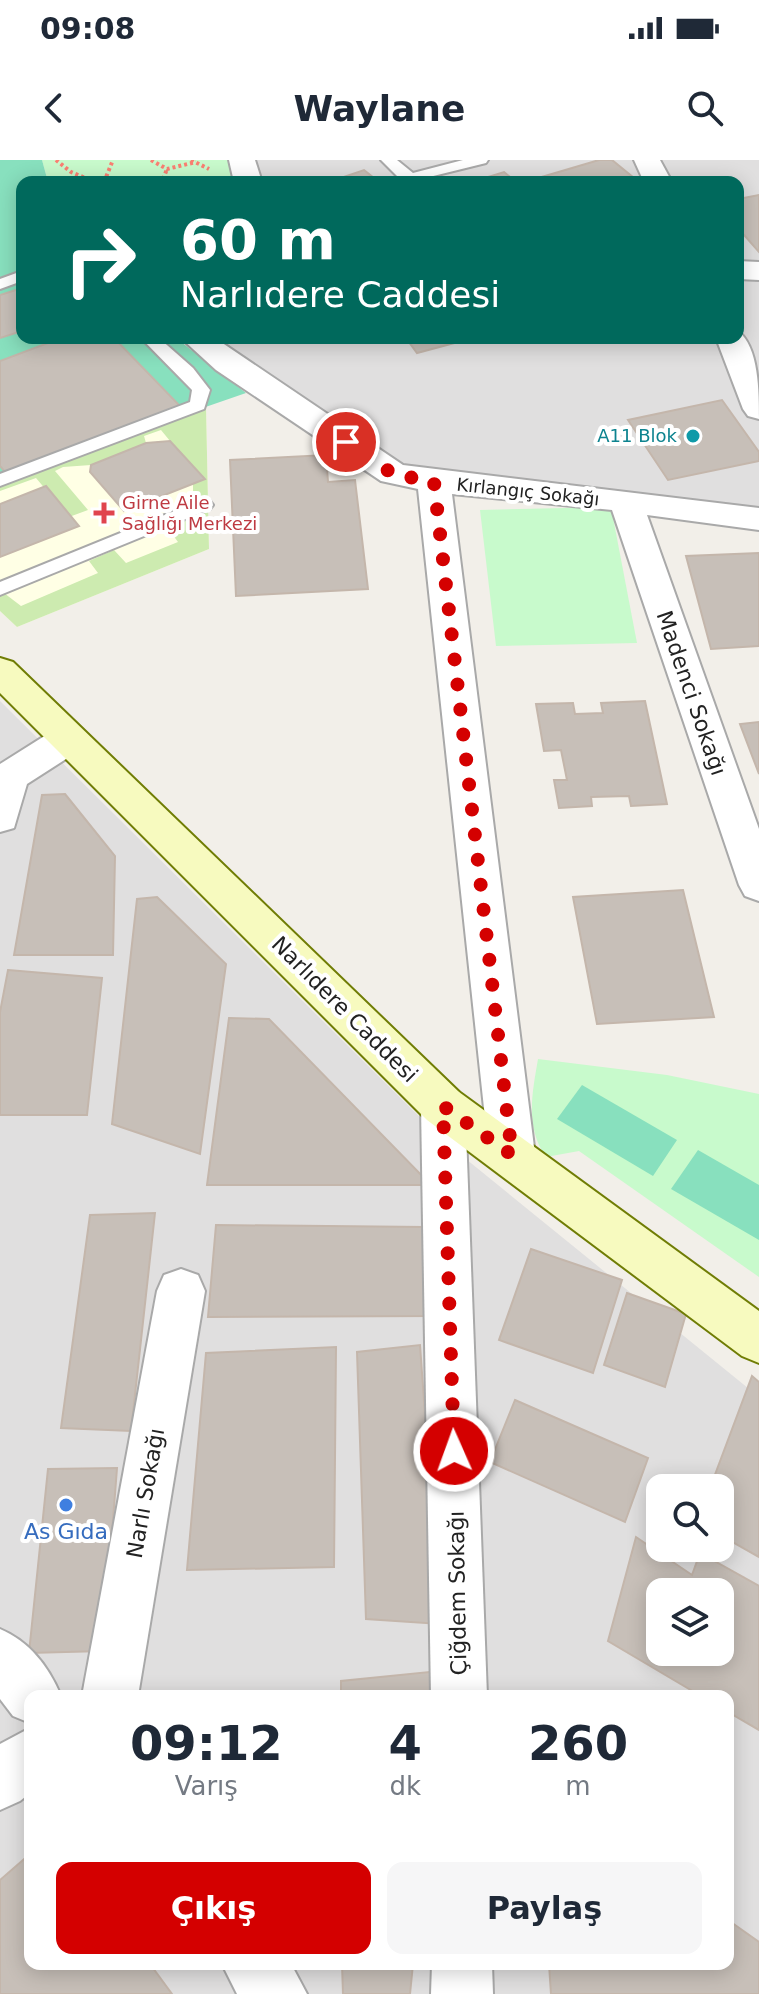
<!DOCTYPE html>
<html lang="tr">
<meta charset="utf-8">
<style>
body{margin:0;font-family:"DejaVu Sans",sans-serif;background:#f6f6f7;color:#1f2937;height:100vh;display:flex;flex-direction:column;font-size:30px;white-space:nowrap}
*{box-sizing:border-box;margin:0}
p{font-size:26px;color:#747a83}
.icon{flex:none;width:44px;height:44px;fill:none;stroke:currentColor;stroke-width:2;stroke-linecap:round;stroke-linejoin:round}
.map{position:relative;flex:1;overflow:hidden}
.side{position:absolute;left:24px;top:1530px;width:710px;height:280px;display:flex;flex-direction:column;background:#fff;border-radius:16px;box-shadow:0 4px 20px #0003}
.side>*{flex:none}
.guide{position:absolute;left:16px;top:16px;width:728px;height:168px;border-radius:16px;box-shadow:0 4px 20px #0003;background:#00695c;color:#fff;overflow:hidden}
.buttons{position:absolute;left:646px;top:1314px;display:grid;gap:16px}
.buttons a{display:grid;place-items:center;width:88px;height:88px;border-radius:16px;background:#fff;box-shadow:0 4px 20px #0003;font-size:40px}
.pin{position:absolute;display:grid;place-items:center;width:68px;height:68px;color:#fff;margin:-34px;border:4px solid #fff;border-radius:50%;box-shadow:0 2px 8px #0007}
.me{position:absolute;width:88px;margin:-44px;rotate:358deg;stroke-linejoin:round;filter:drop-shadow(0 0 6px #0008)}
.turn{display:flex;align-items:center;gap:28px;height:168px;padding:0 32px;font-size:36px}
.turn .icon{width:104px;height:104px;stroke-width:2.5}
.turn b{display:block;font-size:56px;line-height:68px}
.eta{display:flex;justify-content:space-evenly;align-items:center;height:136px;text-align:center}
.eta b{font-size:48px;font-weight:700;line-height:56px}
.cta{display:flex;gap:16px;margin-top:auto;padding:16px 32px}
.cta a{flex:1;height:92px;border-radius:16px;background:#d40000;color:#fff;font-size:32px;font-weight:700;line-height:92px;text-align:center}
.cta a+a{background:#f6f6f7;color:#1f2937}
.status{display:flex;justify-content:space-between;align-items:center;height:56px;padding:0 40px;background:#fff;direction:ltr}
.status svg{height:22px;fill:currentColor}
header{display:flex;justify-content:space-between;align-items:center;height:104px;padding:0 32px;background:#fff;font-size:36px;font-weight:700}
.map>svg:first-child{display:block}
.residential{fill:#e0dfdf;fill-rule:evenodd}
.education{fill:#ffffe5}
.grass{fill:#cdebb0}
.park{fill:#c8facc}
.pitch{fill:#88e0be}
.building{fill:#c7bfb8;stroke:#c4b6ab;stroke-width:2;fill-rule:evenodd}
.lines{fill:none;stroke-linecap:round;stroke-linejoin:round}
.lane-casing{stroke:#a9a9a9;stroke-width:4}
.street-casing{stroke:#a9a9a9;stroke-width:4}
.secondary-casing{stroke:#707d05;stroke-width:4}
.path{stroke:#fa8072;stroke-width:4;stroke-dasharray:3 3;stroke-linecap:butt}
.lane{fill:#fff;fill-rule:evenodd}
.street{fill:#fff;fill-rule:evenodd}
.secondary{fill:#f7fabf;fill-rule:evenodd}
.route{stroke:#d40000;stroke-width:14;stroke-dasharray:0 25.2}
.culture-dot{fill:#0f9aa8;stroke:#fff;stroke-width:3}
.health-dot{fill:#e0444e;stroke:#fff;stroke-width:3}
.shop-dot{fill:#3f7fe0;stroke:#fff;stroke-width:3}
.labels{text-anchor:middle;stroke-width:8;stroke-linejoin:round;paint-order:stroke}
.far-culture-label{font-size:18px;fill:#0d838f;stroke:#fff;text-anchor:end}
.far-street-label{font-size:18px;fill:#222;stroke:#fff}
.far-health-label{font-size:18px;fill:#be3a42;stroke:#fff;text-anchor:start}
.street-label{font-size:22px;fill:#222;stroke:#fff}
.shop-label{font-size:22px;fill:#366cbe;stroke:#fff}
</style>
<div class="status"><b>09:08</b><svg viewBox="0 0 49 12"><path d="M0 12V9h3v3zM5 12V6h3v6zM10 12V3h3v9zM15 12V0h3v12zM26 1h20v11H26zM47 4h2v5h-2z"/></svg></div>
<header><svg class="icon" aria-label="back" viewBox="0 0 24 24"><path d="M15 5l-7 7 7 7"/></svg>Waylane<svg class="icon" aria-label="search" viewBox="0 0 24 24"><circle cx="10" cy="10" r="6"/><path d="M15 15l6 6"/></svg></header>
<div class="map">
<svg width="759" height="1834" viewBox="0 0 759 1834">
<rect width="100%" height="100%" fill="#f2efe9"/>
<!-- residential -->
<g class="residential">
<polygon points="241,0 759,0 759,351 392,317 197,178 738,178 738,22 247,22"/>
<path d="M0,541L445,982L759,1237V1834H0ZM660,1328H720V1388H660ZM660,1432H720V1492H660ZM30,1536H728V1804H30Z"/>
</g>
<!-- education -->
<polygon class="education" points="206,247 209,389 17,467 0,451 0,318"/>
<!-- grass -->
<polygon class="grass" points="206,247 209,389 17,467 0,451 0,434 4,433 21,446 98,413 89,401 114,390 126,403 178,382 167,367 193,356 193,309 161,270 144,276 146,283 91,305 63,307 55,311 88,350 69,357 36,318 0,331 0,318"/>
<!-- park -->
<g class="park">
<polygon points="42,0 241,0 247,22 48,22"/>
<polygon points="611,347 637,483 496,486 480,350"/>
<path d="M538,899L667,915L759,934V1117L579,991L546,997C525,967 532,934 538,899Z"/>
</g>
<!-- pitch -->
<g class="pitch">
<polygon points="0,0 42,0 48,22 22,22 22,178 176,178 246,233 0,318"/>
<polygon points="582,925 677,980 653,1016 557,959"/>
<polygon points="698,990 759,1025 759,1080 671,1029"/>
</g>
<!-- building -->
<g class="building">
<polygon points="599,0 612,0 639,22 539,22 535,19"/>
<polygon points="364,10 379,22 329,22"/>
<polygon points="504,12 516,22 472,22"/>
<polygon points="759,35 759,92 738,68 738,39"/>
<polygon points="22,128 22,171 0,178 0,135"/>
<polygon points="61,178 114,178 180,246 5,312 0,306 0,201"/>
<polygon points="406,178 473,178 417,193"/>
<polygon points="722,240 759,292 759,301 668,320 628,260"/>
<polygon points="170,281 205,319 124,351 90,312 91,305 146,283"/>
<polygon points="326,295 328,322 355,320 368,429 236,436 230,300"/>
<polygon points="46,326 79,366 0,397 0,344"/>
<polygon points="759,393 759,486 711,489 686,396"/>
<polygon points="645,541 667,644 631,646 629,636 591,637 592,646 559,648 554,620 567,620 561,590 544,591 536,544 573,543 575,554 603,553 601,543"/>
<polygon points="759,562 759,614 740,564"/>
<polygon points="65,634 115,696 113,795 14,795 42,635"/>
<polygon points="683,730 714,857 597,864 573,737"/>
<polygon points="157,737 226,804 200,994 112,964 137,739"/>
<polygon points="8,810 102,818 87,955 0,955 0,852"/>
<polygon points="229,858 269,859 431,1025 207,1025"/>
<polygon points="155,1053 131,1271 61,1268 90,1055"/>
<polygon points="216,1065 425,1067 437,1156 208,1157"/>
<polygon points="531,1089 622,1120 593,1213 499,1180"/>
<polygon points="627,1133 686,1154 665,1227 604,1205"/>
<polygon points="420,1185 440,1464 366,1459 357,1192"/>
<polygon points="336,1187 334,1407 187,1410 206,1193"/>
<polygon points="752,1216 759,1222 759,1397 720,1375 720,1328 710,1328"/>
<polygon points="515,1240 648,1298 625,1362 490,1302"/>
<polygon points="117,1308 103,1491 29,1493 48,1309"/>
<path d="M636,1377L692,1415L700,1393L759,1426V1570L728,1552V1536H701L608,1481ZM660,1432H720V1492H660Z"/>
<polygon points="439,1511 437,1536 341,1536 341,1521"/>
<polygon points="30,1694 30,1804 150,1804 172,1834 0,1834 0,1720"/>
<polygon points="728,1760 759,1782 759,1834 551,1834 549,1804 728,1804"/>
<polygon points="342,1804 413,1804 410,1834 343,1834"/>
</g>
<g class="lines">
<!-- lane casing -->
<g class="lane-casing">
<g id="lane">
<polygon points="381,0 397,0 413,13 463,0 488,0 486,3 413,21 399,18"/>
<polygon points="22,111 22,121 0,129 0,119"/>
<polygon points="141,178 159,178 193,208 210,230 204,249 0,326 0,314 190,242 192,230"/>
<polygon points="204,339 210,341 213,345 210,349 0,435 0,422"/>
</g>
</g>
<!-- street casing -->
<g class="street-casing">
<g id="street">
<polygon points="229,0 255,0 262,22 234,22"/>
<polygon points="634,0 660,0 672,22 644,22"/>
<polygon points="738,101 759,102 759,120 738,119"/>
<path d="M738,171C759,187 759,232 759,259L748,256L743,249L716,178H738Z"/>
<polygon points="181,178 215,178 403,305 759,348 759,370 647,355 759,669 759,741 745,736 739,725 612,350 452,334 535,995 528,1009 512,1015 496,1009 489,995 418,329 381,321 216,210"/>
<polygon points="67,566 80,570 86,580 80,590 27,624 14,668 0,672 0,604 54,570"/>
<polygon points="443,927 459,932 465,946 487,1536 431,1536 421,946 427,932"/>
<polygon points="181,1109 198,1115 205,1131 138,1536 82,1536 157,1131 164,1115"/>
<path d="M0,1469C29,1481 49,1507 61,1536H30V1563L13,1556L0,1539Z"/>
<polygon points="30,1568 30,1633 20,1641 0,1650 0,1584"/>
<polygon points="222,1804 291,1804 307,1834 237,1834"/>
<polygon points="432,1804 492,1804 493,1834 431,1834"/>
</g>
</g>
<!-- secondary casing -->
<g class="secondary-casing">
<polygon id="secondary" points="0,498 13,502 459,932 759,1151 759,1203 742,1196 427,960 0,533"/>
</g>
<!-- path -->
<g class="path">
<polyline points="56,0 71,12 95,22"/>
<polyline points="151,0 167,9 196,2"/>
<polyline points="191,0 209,9"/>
<polyline points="163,19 167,9"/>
<polyline points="104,22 113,0"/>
</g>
<!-- lane -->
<use href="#lane" class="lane"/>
<!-- street -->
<use href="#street" class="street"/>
<!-- secondary -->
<use href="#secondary" class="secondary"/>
</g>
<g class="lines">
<!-- route -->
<polyline class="route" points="346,282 393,314 434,322 512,995 443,946 454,1291"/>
</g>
<!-- markers -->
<circle class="culture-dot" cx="693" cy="276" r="8"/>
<path class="health-dot" d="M100 341h8v8h8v8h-8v8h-8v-8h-8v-8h8z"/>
<circle class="shop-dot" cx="66" cy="1345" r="8"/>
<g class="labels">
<!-- far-culture labels -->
<g class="far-culture-label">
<text x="677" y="282">A11 Blok</text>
</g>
<!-- far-street labels -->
<g class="far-street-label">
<text transform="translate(528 332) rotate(6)" y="6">Kırlangıç Sokağı</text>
</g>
<!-- far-health labels -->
<g class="far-health-label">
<text x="122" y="349">Girne Aile<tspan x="122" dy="21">Sağlığı Merkezi</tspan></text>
</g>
<!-- street labels -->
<g class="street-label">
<text transform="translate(692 533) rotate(71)" y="8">Madenci Sokağı</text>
<text transform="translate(345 849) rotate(45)" y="8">Narlıdere Caddesi</text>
<text transform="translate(145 1333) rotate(-80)" y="8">Narlı Sokağı</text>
<text transform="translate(457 1433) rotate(-91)" y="8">Çiğdem Sokağı</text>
</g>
<!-- shop labels -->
<g class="shop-label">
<text x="66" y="1379">As Gıda</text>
</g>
</g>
</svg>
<div class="buttons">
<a><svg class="icon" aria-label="search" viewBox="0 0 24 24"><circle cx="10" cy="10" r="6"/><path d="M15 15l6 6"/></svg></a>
<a><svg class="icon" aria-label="layers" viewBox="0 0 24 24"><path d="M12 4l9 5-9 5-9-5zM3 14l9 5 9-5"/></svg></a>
</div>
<div class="pin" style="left:346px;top:282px;background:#d93025"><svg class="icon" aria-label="arrive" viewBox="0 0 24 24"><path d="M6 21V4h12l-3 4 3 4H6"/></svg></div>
<svg class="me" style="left:454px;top:1291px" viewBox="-20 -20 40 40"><circle r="17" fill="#d40000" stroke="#fff" stroke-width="3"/><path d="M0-11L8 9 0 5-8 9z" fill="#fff"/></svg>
<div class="guide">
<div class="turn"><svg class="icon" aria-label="right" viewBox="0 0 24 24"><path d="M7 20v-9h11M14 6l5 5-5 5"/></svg><div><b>60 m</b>Narlıdere Caddesi</div></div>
</div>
<section class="side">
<div class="eta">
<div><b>09:12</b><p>Varış</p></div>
<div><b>4</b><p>dk</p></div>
<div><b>260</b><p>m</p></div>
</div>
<div class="cta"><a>Çıkış</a><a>Paylaş</a></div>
</section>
</div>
